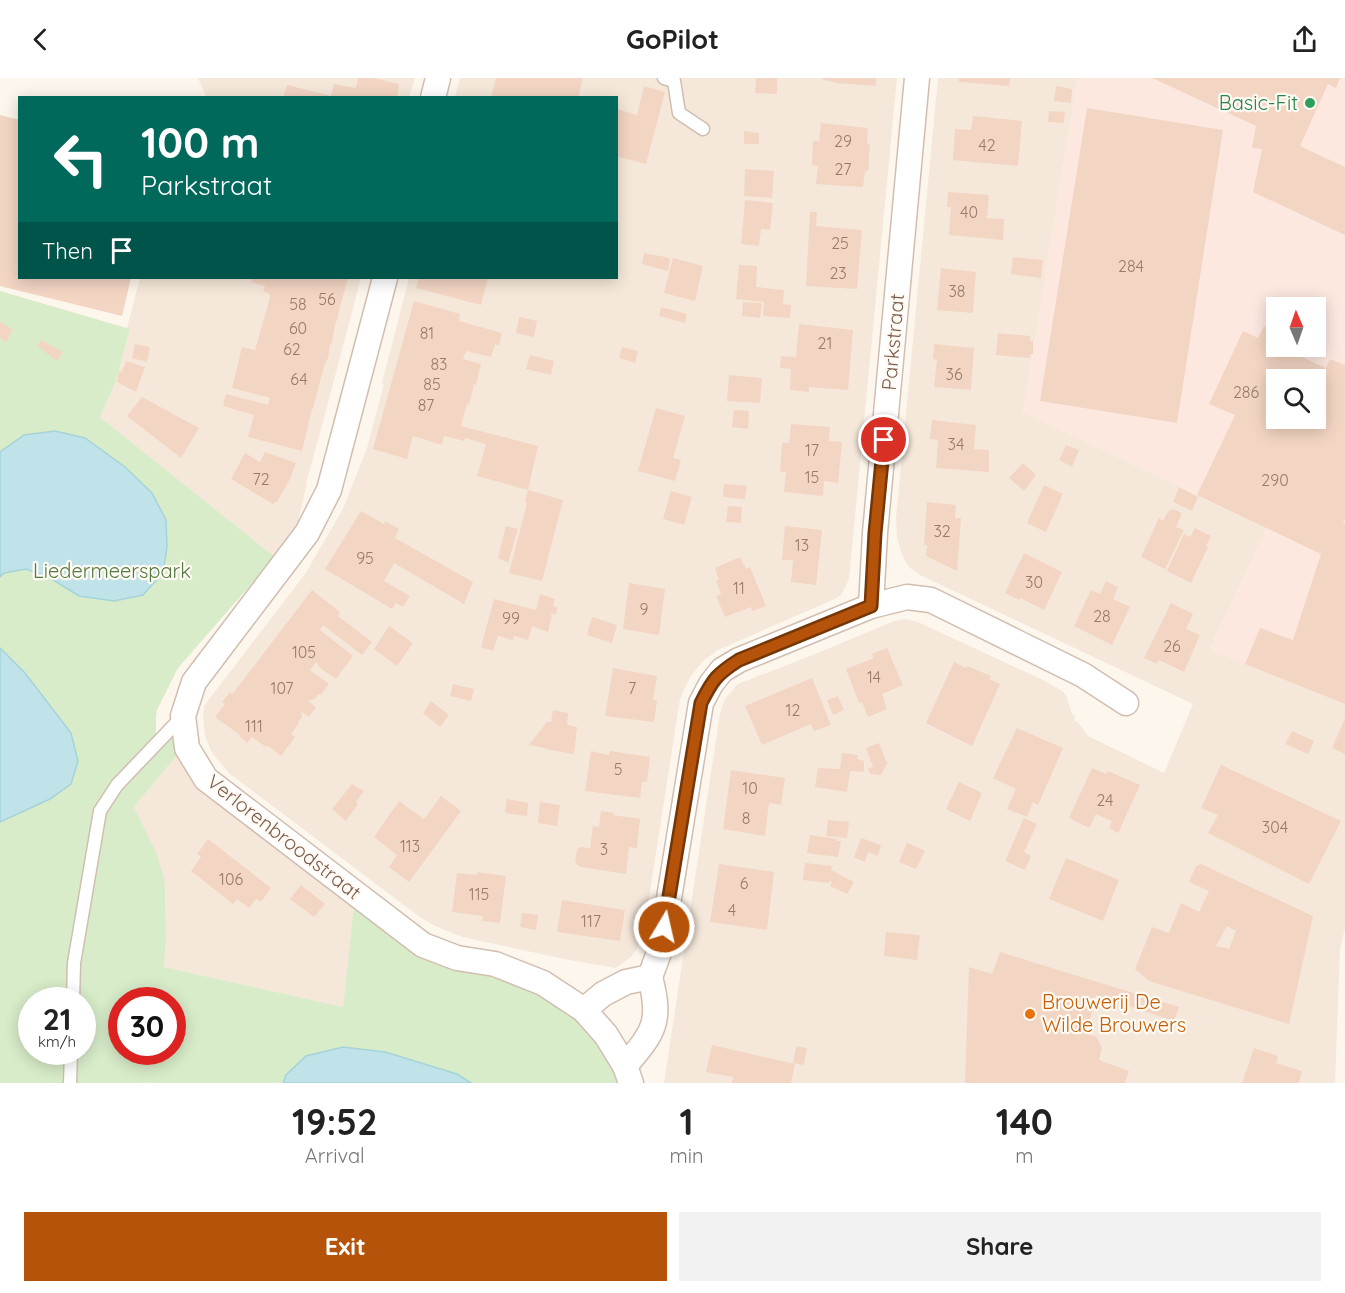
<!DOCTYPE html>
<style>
body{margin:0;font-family:Quicksand,sans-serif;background:#f2f2f2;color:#222;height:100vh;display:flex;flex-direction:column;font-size:22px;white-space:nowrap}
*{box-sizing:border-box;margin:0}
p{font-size:20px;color:#767676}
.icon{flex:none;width:33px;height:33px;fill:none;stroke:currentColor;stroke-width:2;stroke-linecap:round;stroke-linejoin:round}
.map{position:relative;height:1005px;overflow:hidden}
.details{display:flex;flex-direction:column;background:#fff;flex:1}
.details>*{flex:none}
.banner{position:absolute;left:18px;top:18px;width:600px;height:183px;border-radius:0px;box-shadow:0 3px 15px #0003;background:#00695c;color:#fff;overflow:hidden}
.needle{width:39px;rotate:358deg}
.buttons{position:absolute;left:1266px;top:219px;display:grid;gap:12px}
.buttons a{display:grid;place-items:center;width:60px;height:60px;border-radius:0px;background:#fff;box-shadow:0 3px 15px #0003;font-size:30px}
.speed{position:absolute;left:18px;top:909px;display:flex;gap:12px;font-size:30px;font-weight:700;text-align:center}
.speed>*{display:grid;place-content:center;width:78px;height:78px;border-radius:50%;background:#fff;box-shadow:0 3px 15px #0003;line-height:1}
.speed small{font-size:15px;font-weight:400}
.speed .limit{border:9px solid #d22;background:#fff;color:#111}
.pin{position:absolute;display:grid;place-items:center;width:51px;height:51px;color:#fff;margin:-26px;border:3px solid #fff;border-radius:50%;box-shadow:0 2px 6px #0007}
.me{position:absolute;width:66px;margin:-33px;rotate:9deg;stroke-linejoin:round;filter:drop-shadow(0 0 4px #0008)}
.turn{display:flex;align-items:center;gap:21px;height:126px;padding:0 24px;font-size:27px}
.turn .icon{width:78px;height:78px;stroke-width:2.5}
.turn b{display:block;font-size:42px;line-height:51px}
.then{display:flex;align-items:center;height:57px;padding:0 24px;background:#0003;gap:12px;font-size:22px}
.eta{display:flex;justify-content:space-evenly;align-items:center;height:102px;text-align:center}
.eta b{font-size:36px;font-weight:700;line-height:42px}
.button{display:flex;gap:12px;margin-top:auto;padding:12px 24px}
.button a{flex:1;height:69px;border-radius:0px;background:#b45309;color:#fff;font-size:24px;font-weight:700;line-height:69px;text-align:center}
.button a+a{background:#f2f2f2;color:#222}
header{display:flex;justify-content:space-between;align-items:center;height:78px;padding:0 24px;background:#fff;font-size:27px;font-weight:700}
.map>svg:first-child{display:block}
.residential{fill:#f5e8da}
.commercial{fill:#fde8e0;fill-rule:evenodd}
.green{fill:#d8ecc9;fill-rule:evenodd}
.water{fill:#bfe3e8;stroke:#a5d3da;stroke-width:1.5}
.building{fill:#f3d5c3;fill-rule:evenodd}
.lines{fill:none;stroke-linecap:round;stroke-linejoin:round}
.service-casing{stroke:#d1beb0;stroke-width:15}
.minor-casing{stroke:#d1beb0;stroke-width:27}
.service{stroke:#fff;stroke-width:12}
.minor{stroke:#fff;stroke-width:24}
.route-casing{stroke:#753606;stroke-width:15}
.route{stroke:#b45309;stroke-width:10}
.leisure-dot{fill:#2e9e5b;stroke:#fffaf3;stroke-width:2}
.food-dot{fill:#e8710a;stroke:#fffaf3;stroke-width:2}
.labels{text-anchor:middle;stroke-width:4.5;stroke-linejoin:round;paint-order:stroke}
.number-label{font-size:16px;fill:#987a6a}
.leisure-label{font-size:20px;fill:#27864d;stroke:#fffaf3;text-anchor:end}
.street-label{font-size:20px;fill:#7a5c4d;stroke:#fffaf3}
.park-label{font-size:20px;fill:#537a41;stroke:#fffaf3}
.food-label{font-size:20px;fill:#c56008;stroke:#fffaf3;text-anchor:start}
</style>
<header><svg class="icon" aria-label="back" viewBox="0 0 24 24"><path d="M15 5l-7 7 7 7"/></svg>GoPilot<svg class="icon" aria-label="share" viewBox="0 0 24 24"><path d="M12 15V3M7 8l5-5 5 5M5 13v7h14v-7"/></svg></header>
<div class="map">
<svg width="1345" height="1005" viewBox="0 0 1345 1005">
<rect width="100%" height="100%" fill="#fdf6ec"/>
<!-- residential -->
<g class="residential">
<polygon points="198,0 415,0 409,20 206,19"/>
<polygon points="460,0 897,0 849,501 841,517 837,520 718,572 704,582 690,599 680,621 643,858 640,866 632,878 616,890 569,882 462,859 435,848 421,840 230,696 212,675 205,658 203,639 204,628 305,496 343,431 367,370 384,306 382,305 409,200 616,200 616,20 455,19"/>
<polygon points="938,0 1078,0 1023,334 1267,450 1210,571 1345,626 1345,850 1340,872 1335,1005 664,1005 720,635 725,621 738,606 820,574 894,543 906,541 918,544 1043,602 1062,613 1066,617 1072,636 1075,638 1074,642 1078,644 1088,658 1164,695 1193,626 920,497 909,489 903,479 897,460 896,440"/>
<polygon points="140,200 361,200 320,355 306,405 307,405 298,444 275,479 100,339 116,303 130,251 127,250"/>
<polygon points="178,676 354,826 343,929 164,889 166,861 165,805 134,729"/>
</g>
<!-- commercial -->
<path class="commercial" d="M1078,0H1345V626L1210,572L1266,450L1023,334ZM1276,230H1316V268H1276ZM1276,302H1316V340H1276Z"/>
<!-- green -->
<path class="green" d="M0,213L130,251L116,303L100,339L275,479L178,590L157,632L156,639V661L171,656L178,676L134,729L157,776L165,805L166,861L164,889L343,929L354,826L495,893L579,936L624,1005H0ZM32,922H82V974H32ZM122,922H172V974H122Z"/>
<!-- water -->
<g class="water">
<polygon points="55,353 85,360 125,389 152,415 166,442 167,469 163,495 143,517 114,523 79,518 50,500 26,491 4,495 0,499 0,374 24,357"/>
<polygon points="0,570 25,595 71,655 78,683 71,706 50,721 0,744"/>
<polygon points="343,969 385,974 457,996 471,1005 283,1005 286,997 306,978"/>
</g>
<!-- building -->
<g class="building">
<polygon points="358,0 374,0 399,6 397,20 283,20 287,7 331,18 334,6 356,10"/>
<polygon points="496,0 583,0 578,20 491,20"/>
<polygon points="756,0 777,0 777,16 755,15"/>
<polygon points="823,0 876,0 876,8 835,5 835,4 823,2"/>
<polygon points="959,0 1010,0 1009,8 959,4"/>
<polygon points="1152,0 1340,0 1336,10 1328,6 1300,68 1345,89 1345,157 1253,114 1262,71 1252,70 1256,48"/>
<polygon points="644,8 665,14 646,86 616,78 616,31 637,37"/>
<polygon points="1056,8 1072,11 1071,25 1054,23"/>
<polygon points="1087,30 1223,52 1177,345 1040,323"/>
<polygon points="1049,33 1065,34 1064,45 1048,44"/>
<polygon points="0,37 20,42 20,200 131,200 122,238 0,208"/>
<polygon points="973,38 1022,43 1018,88 953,82 955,51 971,52"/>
<polygon points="821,45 868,50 867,66 870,66 868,93 865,93 863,109 816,106 818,88 812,87 813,63 819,63"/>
<polygon points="744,53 759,55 759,66 744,66"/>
<polygon points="745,91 774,93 772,120 744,118"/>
<polygon points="948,114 989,117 987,140 1004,141 1003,162 949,157 951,129 947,129"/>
<polygon points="745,122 773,125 770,152 761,151 759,168 741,166"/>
<polygon points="810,134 817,134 816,148 862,152 857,211 806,208"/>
<polygon points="644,175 670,180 668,193 642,186"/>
<polygon points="1013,179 1043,182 1041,200 1011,196"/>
<polygon points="673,180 703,188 695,223 664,215"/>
<polygon points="739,187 757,188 756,209 784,212 783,226 791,227 790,240 763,238 764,224 736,221"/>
<polygon points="941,190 976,194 973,235 937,232"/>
<polygon points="252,200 348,200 338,236 338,240 335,246 332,264 330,266 328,280 324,288 313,331 312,331 302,373 248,359 254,337 223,328 226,316 268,327 270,320 232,310 242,269 255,272 269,223 270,216 263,213 265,208 251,204"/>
<polygon points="419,200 488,200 481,227 416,210"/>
<polygon points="414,223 460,236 459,243 502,255 499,268 495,266 491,279 466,273 463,281 481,286 476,307 474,306 469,327 467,326 461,348 538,368 528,412 563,422 542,503 509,495 527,425 525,424 528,412 477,398 486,366 465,360 464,363 444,358 442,367 413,358 407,381 373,371"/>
<polygon points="743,224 762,225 760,240 742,238"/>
<polygon points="661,229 687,236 685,245 659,238"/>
<polygon points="519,239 537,243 534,259 516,255"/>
<polygon points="0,244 13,252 6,264 0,260"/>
<polygon points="799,246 853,252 848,312 809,309 809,314 790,312 791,291 780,290 781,278 796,279"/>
<path d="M1264,248L1275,253L1276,249V268H1294L1291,274L1326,290L1330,281L1345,287V441L1343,445L1345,446V626L1245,586L1260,550L1293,562L1321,476L1197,417L1235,337L1209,326L1243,253L1258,260ZM1276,302H1316V340H1276Z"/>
<polygon points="998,255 1030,258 1030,263 1033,263 1033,276 1030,276 1030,280 996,277"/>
<polygon points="41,262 63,274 57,283 37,268"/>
<polygon points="135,266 150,269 147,284 132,280"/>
<polygon points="934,266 974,270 971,312 934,309 937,282 933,281"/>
<polygon points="622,269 638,273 635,285 619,280"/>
<polygon points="530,277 554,283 551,297 526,291"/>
<polygon points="126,283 145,289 136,314 117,304 119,293 122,294"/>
<polygon points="729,297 762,300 760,325 727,323"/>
<polygon points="142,319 199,350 181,380 127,338"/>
<polygon points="656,330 685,338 673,380 681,382 675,403 638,393"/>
<polygon points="734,332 749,333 748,351 732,349"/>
<polygon points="932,342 976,347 974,371 989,372 989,394 936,390 938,362 930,361"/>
<polygon points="791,346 830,349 829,363 842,364 838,405 824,403 823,418 784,414 786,394 780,394 782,365 789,365"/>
<polygon points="1066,367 1079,372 1072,389 1059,382"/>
<polygon points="265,374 296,385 290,401 277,424 275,424 273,426 231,401 245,375 260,384"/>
<polygon points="1023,385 1036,397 1024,413 1009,400"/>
<polygon points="724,406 747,408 745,421 723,419"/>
<polygon points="1044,407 1063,416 1046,454 1027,445"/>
<polygon points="1179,409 1198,419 1192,433 1173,424"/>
<polygon points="671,413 692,419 684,447 663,441"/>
<polygon points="927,424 956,427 955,440 961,440 957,493 926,478 927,467 924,467"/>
<polygon points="728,428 742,429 741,445 726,444"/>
<polygon points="1173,431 1182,435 1176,449 1184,452 1165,491 1141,479 1159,440 1163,443 1168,434"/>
<polygon points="361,433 384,446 385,443 399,451 395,460 473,504 464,526 394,485 384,503 410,518 403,529 396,525 392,531 325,491"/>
<polygon points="506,448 518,451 508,485 498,480"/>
<polygon points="785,448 822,452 816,507 791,504 793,482 782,482"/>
<polygon points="1195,450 1211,458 1206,468 1208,469 1191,505 1167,493 1184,456 1190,459"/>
<polygon points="1024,475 1062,494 1044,532 1020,520 1019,522 1005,515"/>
<polygon points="740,479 746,491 750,489 766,528 752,533 751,529 725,539 716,518 721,516 716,503 719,502 715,490"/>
<polygon points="1106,503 1118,509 1113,521 1130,529 1112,567 1074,548 1091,512 1100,516"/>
<polygon points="629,505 665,511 659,557 623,551"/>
<polygon points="312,512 340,534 338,538 372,564 362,577 323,547 320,552 353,578 336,601 320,590 316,584 310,592 329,606 321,617 318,616 315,621 308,623 316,629 309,639 301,633 302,639 298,644 299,645 291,656 295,659 281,678 267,667 266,669 252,659 247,665 239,658 240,657 215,639 225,626 222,624 230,614 232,616 234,614"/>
<polygon points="540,516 555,521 553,528 558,530 555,537 551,535 551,537 552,537 548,554 532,548 528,562 514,558 513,562 498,558 493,573 481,569 494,521 536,532"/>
<polygon points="1171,525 1193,536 1186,551 1200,557 1184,594 1159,582 1157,586 1144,580"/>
<polygon points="592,539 617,547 612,565 587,557"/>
<polygon points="389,548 413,565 397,588 374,571"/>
<polygon points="887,570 903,607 882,616 887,631 868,639 862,624 859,625 846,591 874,580 872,576"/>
<polygon points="954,584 966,590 967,588 991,598 989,601 1000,606 972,668 926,645"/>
<polygon points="613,590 657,598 653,622 657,623 654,644 605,638"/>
<polygon points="812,600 831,647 814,653 811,646 762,667 745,628"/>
<polygon points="453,606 474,611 471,623 450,618"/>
<polygon points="838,618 844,632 833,637 827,622"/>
<polygon points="431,623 449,637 440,649 423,635"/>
<polygon points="553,632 568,635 567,647 577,649 574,676 545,671 545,670 529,667 547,644 551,644"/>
<polygon points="1345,640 1345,676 1332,670"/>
<polygon points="1017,650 1063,670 1038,727 1033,724 1027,739 1007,731 1016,711 993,700"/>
<polygon points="1292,653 1314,663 1308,676 1285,666"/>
<polygon points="879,665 886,683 888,683 881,697 870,696 868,690 873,689 866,670"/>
<polygon points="591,673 609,677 610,673 650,679 647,704 642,704 640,720 585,713"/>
<polygon points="842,675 858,677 857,681 864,683 864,694 850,693 847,714 815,709 818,690 840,691"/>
<polygon points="1221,687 1341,743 1309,806 1208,755 1218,737 1201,730"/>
<polygon points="1092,690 1106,696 1108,693 1140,707 1118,755 1109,750 1112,743 1096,736 1089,750 1069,740"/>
<polygon points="731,692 785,700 781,727 769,725 765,758 723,751"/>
<polygon points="959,704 982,715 970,743 946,731"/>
<polygon points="352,706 364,713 356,724 358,726 346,743 332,731"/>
<polygon points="441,718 461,733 409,804 389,789 397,777 374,759 399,723 424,741"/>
<polygon points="507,721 528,725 527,738 505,735"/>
<polygon points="540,724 560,727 557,748 538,745"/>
<polygon points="601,733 614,735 613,737 640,741 637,770 629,769 626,796 587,790 578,788 575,784 577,772 580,769 590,770 593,748 599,749"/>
<polygon points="1024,740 1037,746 1024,774 1031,778 1025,792 1005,783"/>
<polygon points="828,742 849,744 847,760 826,758"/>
<polygon points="810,757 837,761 837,763 841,763 838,779 807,775"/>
<polygon points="861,760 881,767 878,778 868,774 865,784 854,779"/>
<polygon points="208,761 271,810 261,824 256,821 249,830 237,821 233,826 191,793 201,779 197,776"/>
<polygon points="907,765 925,773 916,791 899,784"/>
<polygon points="1066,780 1119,802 1103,843 1049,821"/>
<polygon points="805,785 832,788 831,792 854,804 847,816 830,808 832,804 829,803 829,805 803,802"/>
<polygon points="719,786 774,794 767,852 710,844"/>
<path d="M1201,786L1313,838L1289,946L1149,903L1135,891L1152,849L1169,855L1181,825L1199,834L1209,813L1189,804L1196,788ZM1227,848L1236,853L1229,871L1216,868Z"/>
<polygon points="477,794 506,798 500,845 482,843 483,838 452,834 457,795 477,797"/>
<polygon points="301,807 325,826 314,839 290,821"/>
<polygon points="562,822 625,832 620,863 557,854"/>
<polygon points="522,835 538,837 536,852 520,849"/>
<polygon points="886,854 920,857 917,882 884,878"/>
<polygon points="1000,874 1179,929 1174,943 1128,928 1128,927 1096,917 1090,942 1094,943 1090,957 1096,958 1102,970 1099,982 1129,993 1125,1005 965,1005 969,889 992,896"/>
<polygon points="712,967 795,986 791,1005 732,1005 733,999 706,994"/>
<polygon points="796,968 807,970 804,987 793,985"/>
<polygon points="1254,970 1278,978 1276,985 1302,993 1299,1005 1242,1005"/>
</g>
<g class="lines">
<!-- service casing -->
<g class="service-casing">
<g id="service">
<polyline points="664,0 674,3 679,35 703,51"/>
<polyline points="73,922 74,885 100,733 117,707 182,639"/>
<polyline points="70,1005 71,974"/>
</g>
</g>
<!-- minor casing -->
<g class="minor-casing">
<g id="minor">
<polyline points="433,20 438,0"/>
<polyline points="385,200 329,412 307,455 194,604 183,638 187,670 206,701 423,867 457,880 495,886 543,905 584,932 606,957 625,988 631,1005"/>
<polyline points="871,528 875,455 917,0"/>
<polyline points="650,899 661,869 701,625 711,606 722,592 739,582 871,528 907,519 931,522 1083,597 1126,625"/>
<path d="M584,932L603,916L626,904L650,899C662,944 654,954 625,988"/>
</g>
</g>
<!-- service -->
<use href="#service" class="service"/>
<!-- minor -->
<use href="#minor" class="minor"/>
</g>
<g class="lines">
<!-- route casing -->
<g class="route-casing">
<path id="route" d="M664,849L701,625C713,601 717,596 739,582L871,528L875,455L884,362"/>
</g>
<!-- route -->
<use href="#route" class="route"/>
</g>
<!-- markers -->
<circle class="leisure-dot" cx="1310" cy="25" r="6"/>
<circle class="food-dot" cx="1030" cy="936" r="6"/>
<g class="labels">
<!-- number labels -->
<g class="number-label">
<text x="843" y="69">29</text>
<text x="987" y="73">42</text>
<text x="843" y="97">27</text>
<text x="969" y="140">40</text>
<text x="840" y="171">25</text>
<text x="1131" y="194">284</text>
<text x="838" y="201">23</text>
<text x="957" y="219">38</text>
<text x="327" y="227">56</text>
<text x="298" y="232">58</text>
<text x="298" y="256">60</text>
<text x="427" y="261">81</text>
<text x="825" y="271">21</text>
<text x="292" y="277">62</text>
<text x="439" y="292">83</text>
<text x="954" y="302">36</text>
<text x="299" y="307">64</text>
<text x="432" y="312">85</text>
<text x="1246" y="320">286</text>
<text x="426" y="333">87</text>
<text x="956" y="372">34</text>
<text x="812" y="378">17</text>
<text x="812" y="405">15</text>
<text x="261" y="407">72</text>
<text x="1275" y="408">290</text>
<text x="942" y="459">32</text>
<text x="802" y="473">13</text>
<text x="365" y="486">95</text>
<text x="1034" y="510">30</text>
<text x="739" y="516">11</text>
<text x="644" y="537">9</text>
<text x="1102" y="544">28</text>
<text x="511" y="546">99</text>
<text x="1172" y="574">26</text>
<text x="304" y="580">105</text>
<text x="874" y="605">14</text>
<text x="282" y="616">107</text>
<text x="632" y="616">7</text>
<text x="793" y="638">12</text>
<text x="254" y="654">111</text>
<text x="618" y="697">5</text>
<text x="750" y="716">10</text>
<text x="1105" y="728">24</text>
<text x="746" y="746">8</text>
<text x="1275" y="755">304</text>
<text x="410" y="774">113</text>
<text x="604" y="777">3</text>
<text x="231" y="807">106</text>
<text x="744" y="811">6</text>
<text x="479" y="822">115</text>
<text x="732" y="838">4</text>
<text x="591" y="849">117</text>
</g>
<!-- leisure labels -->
<g class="leisure-label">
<text x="1298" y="32">Basic-Fit</text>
</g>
<!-- street labels -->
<g class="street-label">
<text transform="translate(893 264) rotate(-85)" y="7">Parkstraat</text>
<text transform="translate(284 759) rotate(38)" y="7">Verlorenbroodstraat</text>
</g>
<!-- park labels -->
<g class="park-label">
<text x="112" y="500">Liedermeerspark</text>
</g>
<!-- food labels -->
<g class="food-label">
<text x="1042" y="931">Brouwerij De<tspan x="1042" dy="23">Wilde Brouwers</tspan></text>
</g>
</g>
</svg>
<div class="buttons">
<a><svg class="needle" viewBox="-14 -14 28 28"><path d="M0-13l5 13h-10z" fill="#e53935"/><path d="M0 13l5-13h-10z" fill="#767676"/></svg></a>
<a><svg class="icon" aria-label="search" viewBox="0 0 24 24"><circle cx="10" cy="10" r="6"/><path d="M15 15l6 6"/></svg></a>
</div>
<div class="speed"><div>21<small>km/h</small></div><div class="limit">30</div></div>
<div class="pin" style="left:884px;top:362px;background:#d93025"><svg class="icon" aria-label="arrive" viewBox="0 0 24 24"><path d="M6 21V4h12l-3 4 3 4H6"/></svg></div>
<svg class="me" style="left:664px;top:849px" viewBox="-20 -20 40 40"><circle r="17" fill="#b45309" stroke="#fff" stroke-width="3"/><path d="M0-11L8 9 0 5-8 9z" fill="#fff"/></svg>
<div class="banner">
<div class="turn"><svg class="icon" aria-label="left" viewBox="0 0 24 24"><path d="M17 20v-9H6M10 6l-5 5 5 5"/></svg><div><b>100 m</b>Parkstraat</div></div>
<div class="then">Then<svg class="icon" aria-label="arrive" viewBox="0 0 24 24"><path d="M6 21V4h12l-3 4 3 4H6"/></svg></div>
</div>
</div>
<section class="details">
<div class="eta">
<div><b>19:52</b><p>Arrival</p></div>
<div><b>1</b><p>min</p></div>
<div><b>140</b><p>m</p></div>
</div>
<div class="button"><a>Exit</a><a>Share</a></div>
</section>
